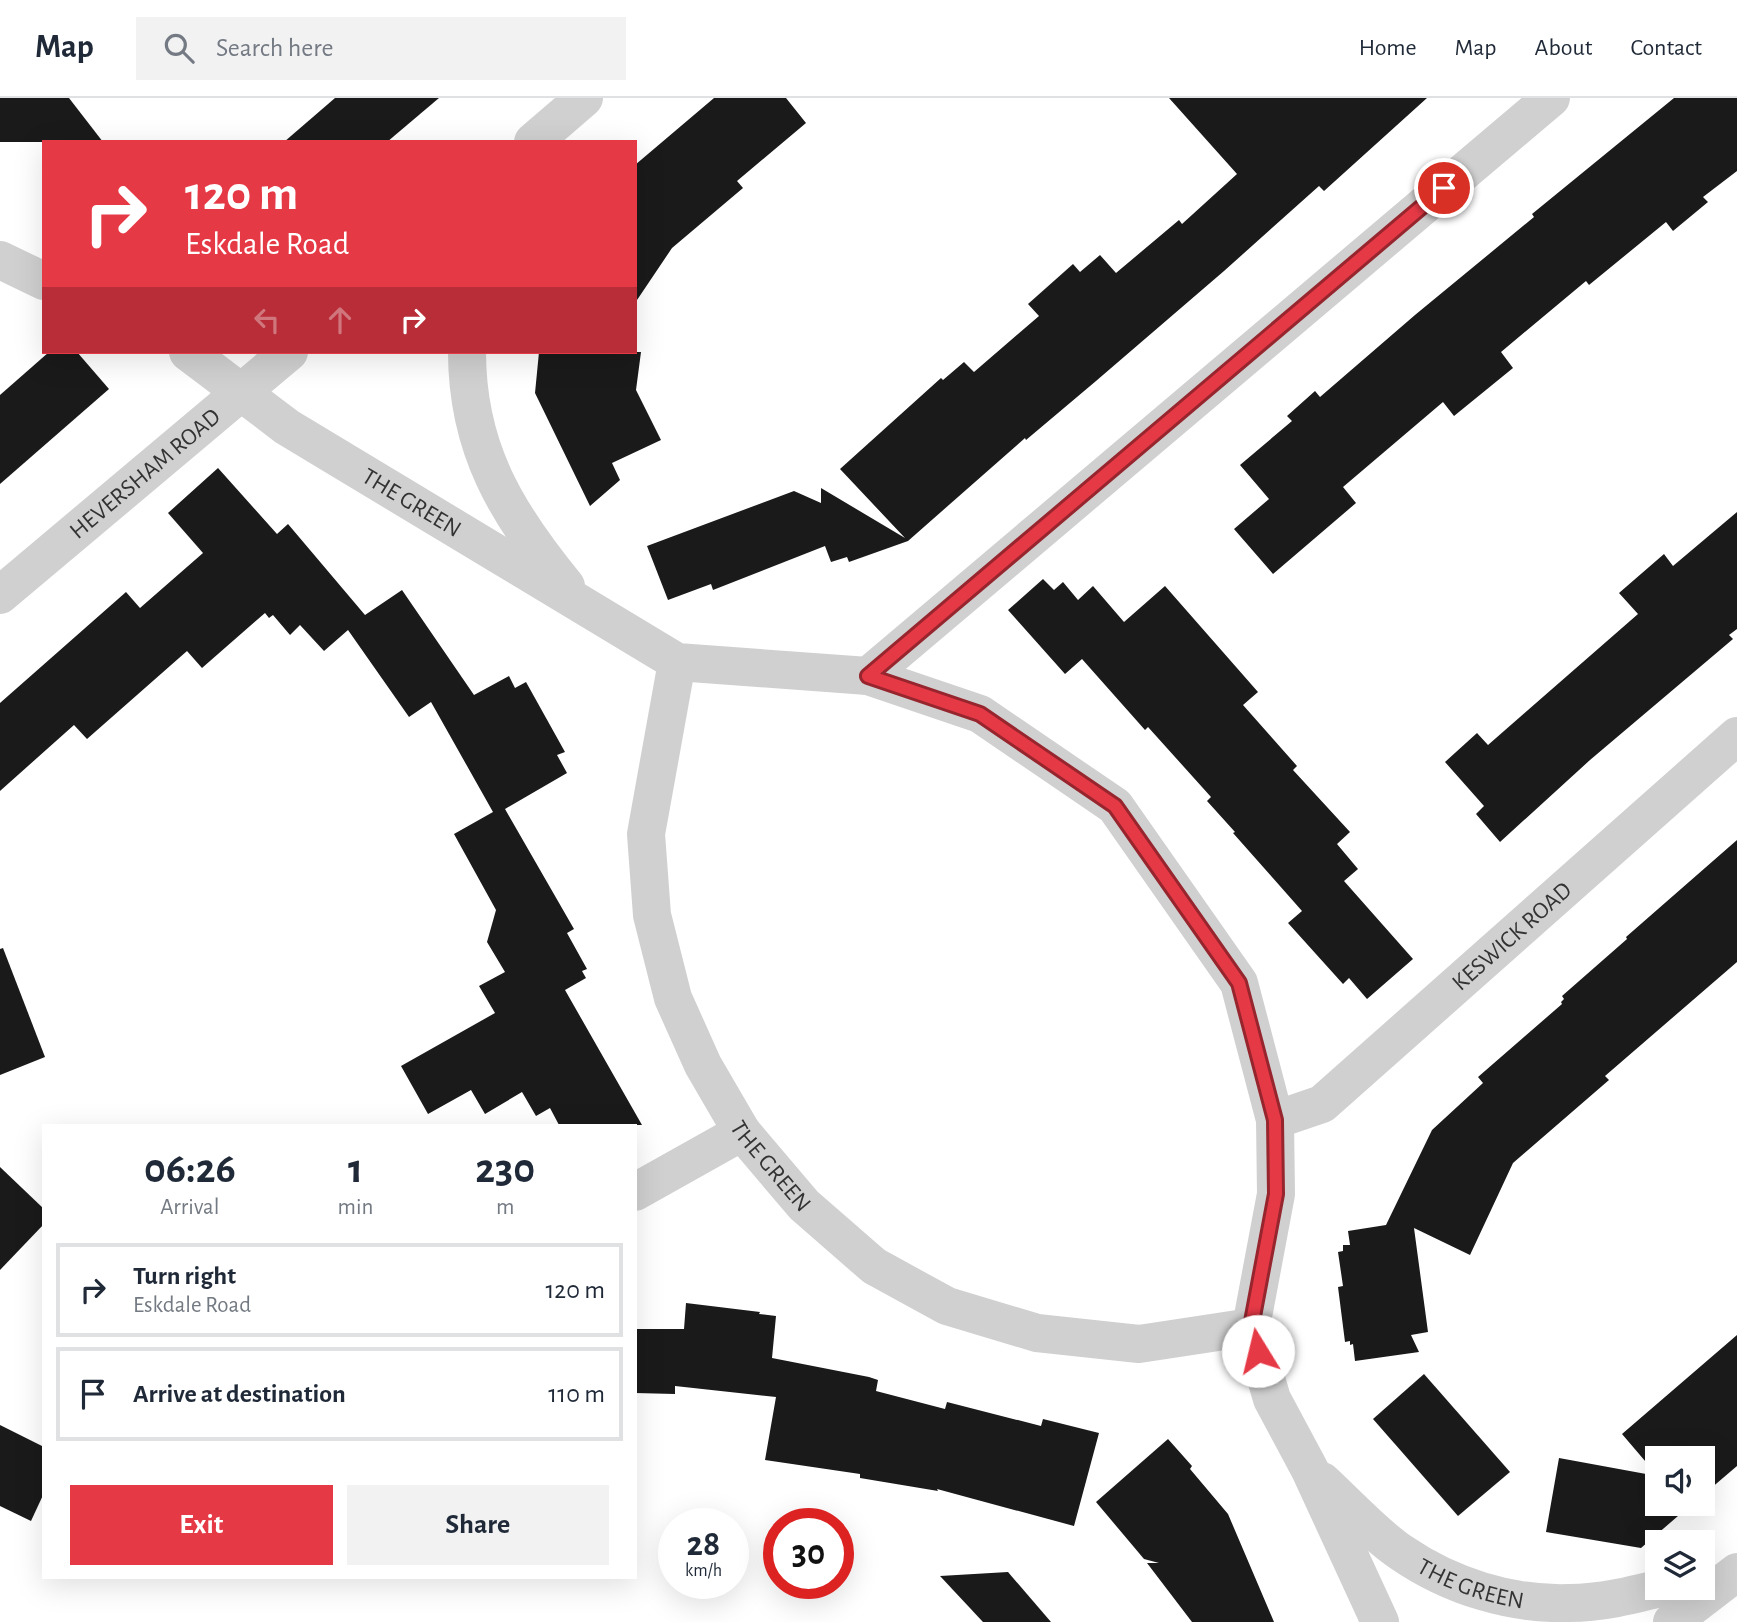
<!DOCTYPE html>
<style>
body{margin:0;font-family:"Alegreya Sans",sans-serif;background:#f2f2f3;color:#1f2937;height:100vh;display:flex;flex-direction:column;font-size:26px;white-space:nowrap}
*{box-sizing:border-box;margin:0}
p{font-size:23px;color:#747a83}
.icon{flex:none;width:38px;height:38px;fill:none;stroke:currentColor;stroke-width:2;stroke-linecap:round;stroke-linejoin:round}
.map{position:relative;flex:1;overflow:hidden}
.drawer{position:absolute;left:42px;top:1026px;width:595px;height:455px;display:flex;flex-direction:column;background:#fff;border-radius:0px;box-shadow:0 7px 28px #0002}
.drawer>*{flex:none}
.top-card{position:absolute;left:42px;top:42px;width:595px;height:214px;border-radius:0px;box-shadow:0 7px 28px #0002;background:#e63946;color:#fff;overflow:hidden}
.fabs{position:absolute;left:1645px;top:1348px;display:grid;gap:14px}
.fabs a{display:grid;place-items:center;width:70px;height:70px;border-radius:0px;background:#fff;box-shadow:0 7px 28px #0002;font-size:35px}
.speed{position:absolute;left:658px;top:1410px;display:flex;gap:14px;font-size:35px;font-weight:700;text-align:center}
.speed>*{display:grid;place-content:center;width:91px;height:91px;border-radius:50%;background:#fff;box-shadow:0 7px 28px #0002;line-height:1}
.speed small{font-size:18px;font-weight:400}
.speed .limit{border:10px solid #d22;background:#fff;color:#111}
.pin{position:absolute;display:grid;place-items:center;width:60px;height:60px;color:#fff;margin:-30px;border:4px solid #fff;border-radius:50%;box-shadow:0 2px 7px #0007}
.me{position:absolute;width:77px;margin:-38px;rotate:351deg;stroke-linejoin:round;filter:drop-shadow(0 0 5px #0008)}
.turn{display:flex;align-items:center;gap:24px;height:147px;padding:0 28px;font-size:32px}
.turn .icon{width:91px;height:91px;stroke-width:2.5}
.turn b{display:block;font-size:49px;line-height:60px}
.lanes{display:flex;align-items:center;height:66px;padding:0 28px;background:#0003;justify-content:center;gap:35px;direction:ltr}
.lanes .off{opacity:.35}
.eta{display:flex;justify-content:space-evenly;align-items:center;height:119px;text-align:center}
.eta b{font-size:42px;font-weight:600;line-height:49px}
.primary-button{display:flex;gap:14px;margin-top:auto;padding:14px 28px}
.primary-button a{flex:1;height:80px;border-radius:0px;background:#e63946;color:#fff;font-size:28px;font-weight:600;line-height:80px;text-align:center}
.primary-button a+a{background:#f2f2f3;color:#1f2937}
ul{padding:0;list-style:none}
li{display:flex;align-items:center;gap:21px;height:94px;margin:0 14px 10px;padding:0 14px;border:4px solid #e0e1e3;border-radius:0px}
li div{flex:1}
li b{display:block;font-size:26px}
li em{font-style:normal}
header{display:flex;align-items:center;gap:42px;box-sizing:border-box;height:98px;padding:0 35px;background:#fff;border-bottom:2px solid #e0e1e3}
header strong{font-size:33px}
nav{display:flex;gap:38px;margin-inline-start:auto;font-size:24px}
.search{width:490px;height:63px;background:#f2f2f3;display:flex;align-items:center;gap:18px;box-sizing:border-box;padding:0 24px;border-radius:0px;color:#747a83;font-size:26px}
.map>svg:first-child{display:block}
.building{fill:#1a1a1a}
.lines{fill:none;stroke-linecap:round;stroke-linejoin:round}
.minor{stroke:#d0d0d0;stroke-width:38}
.route-casing{stroke:#96252e;stroke-width:18}
.route{stroke:#e63946;stroke-width:12}
.labels{text-anchor:middle;stroke-width:7;stroke-linejoin:round;paint-order:stroke}
.street-label{font-size:24px;fill:#333;stroke:#fff}
</style>
<header>
<strong>Map</strong>
<div class="search"><svg class="icon" aria-label="search" viewBox="0 0 24 24"><circle cx="10" cy="10" r="6"/><path d="M15 15l6 6"/></svg>Search here</div>
<nav><a>Home</a><a>Map</a><a>About</a><a>Contact</a></nav>
</header>
<div class="map">
<svg width="1737" height="1524" viewBox="0 0 1737 1524">
<rect width="100%" height="100%" fill="#fff"/>
<!-- building -->
<g class="building">
<polygon points="0,0 69,0 103,44 0,44"/>
<polygon points="335,0 439,0 387,44 284,44"/>
<polygon points="714,0 786,0 806,25 737,83 743,90 672,150 635,205 635,67"/>
<polygon points="1169,0 1427,0 1324,93 1319,88 1224,173 1096,283 1026,342 1025,340 908,443 849,464 847,459 831,464 825,448 713,492 711,486 668,502 647,448 794,393 821,405 821,390 905,440 840,371 941,280 943,282 964,264 974,274 1039,218 1028,206 1073,166 1080,174 1100,157 1116,175 1179,122 1182,126 1237,76"/>
<polygon points="1674,0 1737,0 1737,73 1703,99 1708,104 1673,133 1666,124 1589,187 1586,183 1501,254 1513,270 1454,318 1443,304 1343,389 1356,405 1273,476 1234,431 1269,401 1240,367 1292,323 1287,318 1315,293 1320,299 1415,217 1534,119 1532,116"/>
<polygon points="49,254 77,254 109,291 0,386 0,297"/>
<polygon points="539,254 641,254 636,292 661,342 612,365 620,382 590,408 535,295"/>
<polygon points="218,370 277,436 288,426 365,517 402,492 474,597 509,578 515,590 526,584 565,654 557,657 567,675 505,711 574,831 567,835 587,871 582,873 586,880 565,892 642,1027 559,1027 550,1010 536,1018 522,994 485,1016 471,992 428,1016 401,968 495,915 479,888 505,874 487,844 496,812 454,736 493,714 431,604 409,619 348,532 324,553 300,527 290,537 273,517 269,520 265,515 202,570 187,553 87,641 74,627 0,693 0,605 126,494 140,510 203,455 168,415"/>
<polygon points="1737,414 1737,531 1729,537 1733,541 1590,662 1500,744 1476,716 1484,708 1445,664 1477,635 1488,647 1638,516 1619,495 1664,456 1673,468"/>
<polygon points="1043,481 1054,492 1063,484 1078,502 1093,488 1124,524 1165,488 1258,594 1243,607 1297,668 1293,672 1350,734 1337,746 1358,771 1344,783 1413,861 1367,901 1349,880 1343,886 1288,825 1302,813 1233,735 1235,734 1207,703 1211,699 1148,629 1145,632 1082,561 1065,576 1008,512"/>
<polygon points="1737,742 1737,864 1605,978 1609,982 1513,1065 1470,1157 1414,1130 1428,1234 1411,1237 1419,1254 1355,1263 1353,1246 1350,1247 1350,1243 1345,1244 1338,1189 1343,1188 1338,1154 1343,1153 1343,1147 1350,1147 1348,1133 1386,1127 1432,1032 1483,985 1478,979 1562,906 1561,904 1564,901 1562,898 1627,841 1626,839"/>
<polygon points="3,850 45,959 0,977 0,851"/>
<polygon points="0,1069 44,1111 44,1126 0,1172"/>
<polygon points="686,1205 760,1214 759,1216 776,1218 772,1260 869,1279 878,1282 876,1293 945,1311 947,1304 1041,1328 1043,1321 1099,1335 1074,1428 937,1391 938,1393 860,1380 860,1376 765,1362 776,1299 675,1288 675,1296 635,1295 635,1231 684,1231"/>
<polygon points="1737,1237 1737,1368 1703,1397 1703,1360 1657,1360 1657,1377 1622,1336"/>
<polygon points="1424,1276 1510,1374 1458,1418 1373,1321"/>
<polygon points="0,1327 44,1349 44,1395 31,1423 0,1408"/>
<polygon points="1168,1341 1192,1368 1190,1371 1228,1416 1274,1524 1192,1524 1147,1465 1159,1465 1144,1461 1096,1404"/>
<polygon points="1559,1360 1657,1378 1657,1405 1693,1405 1641,1450 1546,1434"/>
<polygon points="1008,1474 1051,1524 983,1524 940,1478"/>
</g>
<g class="lines">
<!-- minor -->
<g class="minor">
<polyline points="533,44 584,0"/>
<polyline points="0,162 44,183"/>
<path id="s1" d="M188,254L287,329L677,564L868,578L980,616L1115,708L1239,885L1275,1022L1276,1096L1251,1229L1272,1301L1310,1372L1380,1524"/>
<path d="M467,254C467,350 506,415 566,488"/>
<path id="s2" d="M0,497L289,254"/>
<path id="s3" d="M677,564L646,736L652,817L673,900L703,967L742,1034L804,1107L874,1168L947,1208L1037,1235L1139,1246L1251,1229"/>
<polyline points="868,578 1551,0"/>
<path id="s4" d="M1275,1022L1322,1006L1737,638"/>
<polyline points="635,1094 742,1034"/>
<path id="s5" d="M1322,1383C1346,1405 1376,1438 1402,1455C1450,1488 1511,1507 1569,1505C1602,1505 1633,1497 1665,1489"/>
<polyline points="1672,1524 1737,1474"/>
</g>
</g>
<g class="lines">
<!-- route casing -->
<g class="route-casing">
<polyline id="route" points="1258,1253 1251,1229 1276,1096 1275,1022 1239,885 1115,708 980,616 868,578 1444,90"/>
</g>
<!-- route -->
<use href="#route" class="route"/>
</g>
<g class="labels">
<!-- street labels -->
<g class="street-label">
<text dy="8" stroke="none"><textPath href="#s2" startOffset="189">HEVERSHAM ROAD</textPath></text>
<text dy="8" stroke="none"><textPath href="#s1" startOffset="270">THE GREEN</textPath></text>
<text dy="8" stroke="none"><textPath href="#s4" startOffset="303">KESWICK ROAD</textPath></text>
<text dy="8" stroke="none"><textPath href="#s3" startOffset="537">THE GREEN</textPath></text>
<text dy="8" stroke="none"><textPath href="#s5" startOffset="184">THE GREEN</textPath></text>
</g>
</g>
</svg>
<div class="fabs">
<a><svg class="icon" aria-label="sound" viewBox="0 0 24 24"><path d="M4 9h4l5-4v14l-5-4H4zM17 9q2 3 0 6"/></svg></a>
<a><svg class="icon" aria-label="layers" viewBox="0 0 24 24"><path d="M12 4l9 5-9 5-9-5zM3 14l9 5 9-5"/></svg></a>
</div>
<div class="speed"><div>28<small>km/h</small></div><div class="limit">30</div></div>
<div class="pin" style="left:1444px;top:90px;background:#d93025"><svg class="icon" aria-label="arrive" viewBox="0 0 24 24"><path d="M6 21V4h12l-3 4 3 4H6"/></svg></div>
<svg class="me" style="left:1258px;top:1253px" viewBox="-20 -20 40 40"><circle r="19" fill="#fff"/><path d="M0-13L10 11 0 6-10 11z" fill="#e63946"/></svg>
<div class="top-card">
<div class="turn"><svg class="icon" aria-label="right" viewBox="0 0 24 24"><path d="M7 20v-9h11M14 6l5 5-5 5"/></svg><div><b>120 m</b>Eskdale Road</div></div>
<div class="lanes"><svg class="icon off" aria-label="left" viewBox="0 0 24 24"><path d="M17 20v-9H6M10 6l-5 5 5 5"/></svg><svg class="icon off" aria-label="ahead" viewBox="0 0 24 24"><path d="M12 20V5M6 11l6-6 6 6"/></svg><svg class="icon" aria-label="right" viewBox="0 0 24 24"><path d="M7 20v-9h11M14 6l5 5-5 5"/></svg></div>
</div>
<section class="drawer">
<div class="eta">
<div><b>06:26</b><p>Arrival</p></div>
<div><b>1</b><p>min</p></div>
<div><b>230</b><p>m</p></div>
</div>
<ul>
<li><svg class="icon" aria-label="right" viewBox="0 0 24 24"><path d="M7 20v-9h11M14 6l5 5-5 5"/></svg><div><b>Turn right</b><p>Eskdale Road</p></div><em>120 m</em></li>
<li><svg class="icon" aria-label="arrive" viewBox="0 0 24 24"><path d="M6 21V4h12l-3 4 3 4H6"/></svg><div><b>Arrive at destination</b></div><em>110 m</em></li>
</ul>
<div class="primary-button"><a>Exit</a><a>Share</a></div>
</section>
</div>
